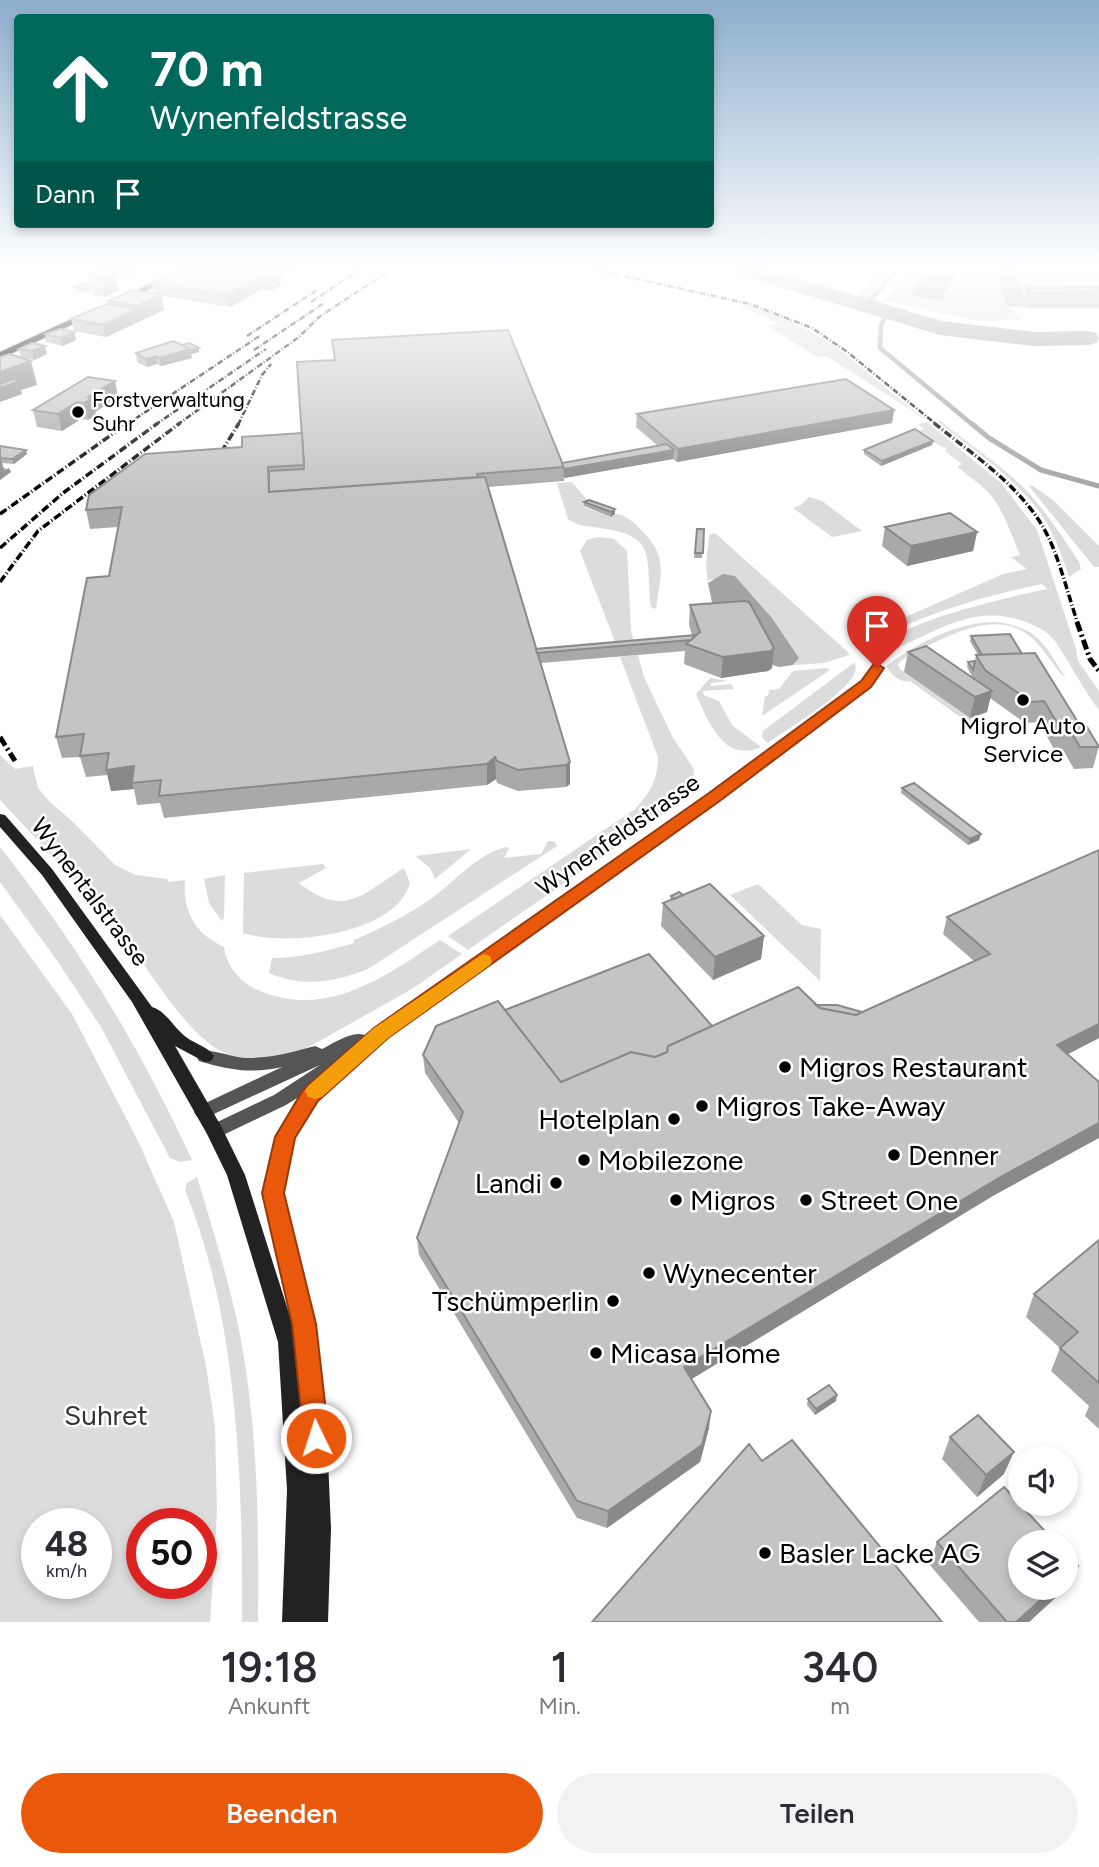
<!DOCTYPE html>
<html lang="de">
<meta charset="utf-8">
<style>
body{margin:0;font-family:Figtree,sans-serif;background:#f2f2f3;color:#2b2b33;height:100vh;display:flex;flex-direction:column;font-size:26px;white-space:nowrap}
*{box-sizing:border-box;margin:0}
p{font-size:23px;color:#7c7c81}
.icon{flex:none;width:38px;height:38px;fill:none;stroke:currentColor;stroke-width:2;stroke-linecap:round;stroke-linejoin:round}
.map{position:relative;height:1622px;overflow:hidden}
.details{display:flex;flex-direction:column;background:#fff;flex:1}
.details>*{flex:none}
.top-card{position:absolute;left:14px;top:14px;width:700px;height:214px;border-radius:7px;box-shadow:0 4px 10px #0003;background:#00695c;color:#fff;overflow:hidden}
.buttons{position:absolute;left:1008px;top:1446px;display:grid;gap:14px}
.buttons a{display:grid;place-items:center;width:70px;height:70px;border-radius:50%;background:#fff;box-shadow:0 4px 10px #0003;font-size:35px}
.speed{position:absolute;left:21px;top:1508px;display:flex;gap:14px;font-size:35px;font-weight:700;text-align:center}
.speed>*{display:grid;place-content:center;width:91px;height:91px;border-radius:50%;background:#fff;box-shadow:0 4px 10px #0003;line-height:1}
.speed small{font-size:18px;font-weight:400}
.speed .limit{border:10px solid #d22;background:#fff;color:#111}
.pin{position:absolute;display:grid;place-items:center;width:60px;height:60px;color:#fff;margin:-72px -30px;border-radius:50% 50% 50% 0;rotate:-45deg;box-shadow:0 0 7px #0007}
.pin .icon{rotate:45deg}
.me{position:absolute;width:77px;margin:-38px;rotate:356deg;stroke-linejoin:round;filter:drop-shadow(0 0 5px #0008)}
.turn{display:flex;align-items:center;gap:24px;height:147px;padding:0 21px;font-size:32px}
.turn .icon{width:91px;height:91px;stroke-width:2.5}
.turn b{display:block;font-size:49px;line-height:60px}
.then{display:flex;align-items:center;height:66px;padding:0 21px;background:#0003;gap:14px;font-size:26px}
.eta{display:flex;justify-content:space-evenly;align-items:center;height:119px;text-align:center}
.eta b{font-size:42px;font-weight:600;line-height:49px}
.cta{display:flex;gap:14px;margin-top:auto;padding:14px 21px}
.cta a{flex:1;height:80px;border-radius:42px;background:#ea580c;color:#fff;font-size:28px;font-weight:600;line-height:80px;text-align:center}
.cta a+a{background:#f2f2f3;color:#2b2b33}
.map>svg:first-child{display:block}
.green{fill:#dcdcdc;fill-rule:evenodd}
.water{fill:#a3a3a3}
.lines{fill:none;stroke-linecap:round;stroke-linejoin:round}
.stream-far1{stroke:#a3a3a3;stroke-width:4.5}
.stream{stroke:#a3a3a3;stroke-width:5}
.river{fill:#a3a3a3;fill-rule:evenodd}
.primary-casing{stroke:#dbdbdb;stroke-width:3}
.street{fill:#555;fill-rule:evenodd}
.secondary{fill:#222;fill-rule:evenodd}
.primary{fill:#000;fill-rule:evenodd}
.rail-far2{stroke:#000;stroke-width:2.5;stroke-dasharray:6 2 1 2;stroke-linecap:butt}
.rail-far1{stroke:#000;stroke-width:3.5;stroke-dasharray:8 2.5 1 2.5;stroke-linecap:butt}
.rail{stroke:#000;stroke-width:5;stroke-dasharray:10 3.5 2 3.5;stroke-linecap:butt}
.wall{fill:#a9a9a9}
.shaded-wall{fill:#898989}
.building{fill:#c4c4c4;stroke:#898989;stroke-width:2}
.route{fill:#ea580c;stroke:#983908;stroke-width:2}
.slow{fill:#f59e0b}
.poi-dot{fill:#000;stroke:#fff;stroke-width:2.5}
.labels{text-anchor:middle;stroke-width:5;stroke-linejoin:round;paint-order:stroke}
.far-poi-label{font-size:21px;fill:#000;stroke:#fff;text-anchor:start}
.poi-label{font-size:24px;fill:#000;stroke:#fff}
.street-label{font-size:24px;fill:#000;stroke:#fff}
.near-poi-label{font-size:28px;fill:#000;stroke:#fff;text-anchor:start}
.near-park-label{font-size:28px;fill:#333;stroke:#fff}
</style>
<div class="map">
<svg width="1099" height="1622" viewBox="0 0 1099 1622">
<rect width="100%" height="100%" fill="#fff"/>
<!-- green -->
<g class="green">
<polygon points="727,269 771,269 857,295 882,269 894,269 869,297 898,309 880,314"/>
<polygon points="910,269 1099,269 1099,308 1010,308 1023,320 978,321 886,301"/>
<path d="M745,304L787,319L833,344L1002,484L1037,530L1076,649L1078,661L1099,691V710C1082,688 1071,664 1055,641C1047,631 1035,625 1023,621C973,603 935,633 890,651L877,649C901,621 1009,597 1047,589L1042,584C981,597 925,613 870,643L864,638L874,631L1003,574L1027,569L1011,557L1020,555C1011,535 1003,507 987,491C978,482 966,475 957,466L962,464L945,451L947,449L915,433L923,429L918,424L927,422L907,407L826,356L817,357L768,326L779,323L739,306Z"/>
<path d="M941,421C968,443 998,463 1023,487C1045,510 1062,536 1079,562L1081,569L1069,577C1064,562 1058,545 1051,531C1028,485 977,453 938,422Z"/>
<path d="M572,482L589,502L584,507L611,517L617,514C627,516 636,524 643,532C669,558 660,576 656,609L651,607C645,558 659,535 599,528C588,526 577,526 568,519L557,483Z"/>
<polygon points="1029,486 1033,486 1053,500 1099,546 1099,567 1094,567"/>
<polygon points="809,497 822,501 862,531 832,537 793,508 801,505"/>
<polygon points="715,533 849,653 849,655 824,663 794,665 798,658 772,618 735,576 709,580 708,583 706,567 709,535"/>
<polygon points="598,537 614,539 627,551 631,631 637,651 619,652 580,551 587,540"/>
<path d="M995,622C1037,626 1046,646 1066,679C1054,668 1045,649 1032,638C1003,612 965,628 935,642C922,649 908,654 898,664L900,669L984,728L977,730L969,724L970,722H967L910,681C899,683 892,675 886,666C916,644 957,622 995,622Z"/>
<path d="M638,655L644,677L672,736L694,769L692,790L671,809L468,950L448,936L635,809C650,793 658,780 658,757L620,657Z"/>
<path d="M855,662C856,668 856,673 852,678C836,700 791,727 767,743L762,737L763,731Z"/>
<polygon points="826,668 830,670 762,716 765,696 768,696 769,690 779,689 793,671"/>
<path d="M710,678L728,681L711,683V686L731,684L734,689L703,691L704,695L719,701L732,725L761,747C724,764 708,721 696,694Z"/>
<path d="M0,755L15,769L33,766L38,788L49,801L74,823L115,865L136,875L167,879L168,882L185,880C183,912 194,933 224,947C227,968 242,984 260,991C328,1019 386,976 440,940L462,954L412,989L307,1048C281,1057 249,1064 223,1052C188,1037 148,967 122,935C83,888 41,844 0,800Z"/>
<path d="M548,841H554L557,846L368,969C334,982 303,988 269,973L272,958C301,958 326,951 354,943V940C382,928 410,914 435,896C457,879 479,853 507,847L509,848L504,858L541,854Z"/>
<path d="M0,847C77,944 140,1047 192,1160L180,1162L170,1158L101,1027L56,959L0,882Z"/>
<polygon points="471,849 435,879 430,868 416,856"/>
<path d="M323,864L326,868L299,883C345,919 362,894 404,868L410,883C396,935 286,947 243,933L244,873Z"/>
<polygon points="225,875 224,918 222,921 209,903 204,879"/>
<polygon points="758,884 802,925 821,929 820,981 730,895"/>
<path d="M0,915L72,1014L139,1143L174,1222L206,1366L215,1427L217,1513L210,1622H0ZM96,1524V1584H37V1524ZM142,1524H201V1584H142Z"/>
<path d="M197,1177C212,1226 227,1275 238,1325C258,1422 259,1523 258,1622H242C243,1485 238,1318 185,1190L187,1183Z"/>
</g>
<!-- water -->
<g class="water">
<polygon points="930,270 958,274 942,297 944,300 910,295"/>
<polygon points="723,574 735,576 772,618 799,658 793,665 779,667 773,665 747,618 714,612 708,583"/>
</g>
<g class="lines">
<!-- stream-far1 -->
<g class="stream-far1">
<polyline points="869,306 870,300 898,269"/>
<polyline points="887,312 881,326 880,348 973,425"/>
</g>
<!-- stream -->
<polyline class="stream" points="971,423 989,438 1041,470 1099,486"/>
<!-- river -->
<g class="river">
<polygon points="731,269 764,269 942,321 1034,332 1088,331 1096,333 1099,339 1096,343 1088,345 1034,346 940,335 734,273"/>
<polygon points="995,269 1015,269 1026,301 1023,306 1007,306"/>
</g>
<!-- primary casing -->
<g class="primary-casing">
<g id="primary">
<polygon points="180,269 192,269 124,302 116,300"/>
<polygon points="89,311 97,313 0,359 0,352"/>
</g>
</g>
<!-- street -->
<path class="street" d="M877,664L883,668L870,687L720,799L350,1062L352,1066L349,1071L316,1101L291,1142L285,1144L279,1142L276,1137L302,1095L286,1105L221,1136L215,1138L209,1136L206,1131L209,1126L274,1095L320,1065L203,1119L197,1117L194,1112L197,1107L282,1067C253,1074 228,1070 199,1061L196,1056L199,1051C211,1048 234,1058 248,1058C271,1058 293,1052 315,1046L322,1049C334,1043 352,1030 365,1035L710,793L862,681L873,665Z"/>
<!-- secondary -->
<path class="secondary" d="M0,814L5,815L52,869L152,1007C166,1011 174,1028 186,1037C195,1044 207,1046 214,1056L211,1061L205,1062L175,1046L221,1126L245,1175L294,1329L264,1193L279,1132L285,1130L291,1132L294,1137L282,1193L314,1324L326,1415L331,1528L328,1622H282L287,1490L278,1342L227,1175L207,1134L132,1002L42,875L0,827Z"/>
<!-- primary -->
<use href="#primary" class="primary"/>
<!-- rail-far2 -->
<g class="rail-far2">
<polyline points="592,269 750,304 812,328 846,351 937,425"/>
<polyline points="311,302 361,269"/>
<polyline points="247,336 317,290"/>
<polyline points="254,350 324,303"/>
<polyline points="126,425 261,335"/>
<polyline points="155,425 266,349"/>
<polyline points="177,425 299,337 319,317 392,269"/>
<polyline points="238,425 262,375 271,364"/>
</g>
<!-- rail-far1 -->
<g class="rail-far1">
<path d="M934,423C972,454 1018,484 1043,527C1058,552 1068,595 1078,624"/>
<polyline points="214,464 239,423"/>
<polyline points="0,514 128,423"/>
<polyline points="0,548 63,493 158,423"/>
<polyline points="0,582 38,531 180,423"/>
</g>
<!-- rail -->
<g class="rail">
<polyline points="1077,622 1090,659 1099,671"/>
<polyline points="0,737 15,761"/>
</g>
</g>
<!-- wall -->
<g class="wall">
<polygon points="98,269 138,269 138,274 132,278 117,277 119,290 105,297 93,295 92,291 88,293 75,291 74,287 90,284 88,274"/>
<polygon points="182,269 300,269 276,282 280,282 281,286 269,291 262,289 230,307 162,296 164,310 106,337 74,331 71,319 109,304 108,301 154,293 152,284"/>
<polygon points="1099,287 1099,308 1027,308 1023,303 1026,288"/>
<polygon points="74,332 76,340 63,346 46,342 45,334"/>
<polygon points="182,345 199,348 199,352 191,354 192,358 161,366 157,364 147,367 137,362 136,353"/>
<polygon points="19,349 47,354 34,360 21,357"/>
<polygon points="115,381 118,397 95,412 96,415 88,420 81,419 62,431 37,427 33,410"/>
<polygon points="894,410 892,423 677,462 673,459 564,478 564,481 488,487 536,649 692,635 689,625 690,605 774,648 772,668 768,671 721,678 684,664 685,651 541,663 570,762 570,784 566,787 518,791 497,783 496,779 487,785 164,818 160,803 137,805 134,789 111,791 108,775 86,777 80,757 62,758 56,737 109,576 118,527 90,529 86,510 145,454 562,463 658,446 636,427 637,414"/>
<polygon points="933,441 932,445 881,466 864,454 864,450"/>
<polygon points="0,446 27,454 14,464 2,463 3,467 11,472 0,480"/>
<polygon points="584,502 615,509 615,514 611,517 584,506"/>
<polygon points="885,527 977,532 973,551 907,566 882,546"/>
<polygon points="697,529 704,529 702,558 694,558"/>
<polygon points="971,636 1022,654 1081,727 1099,746 1093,768 1074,769 1063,750 1055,751 1039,722 1025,723 990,698 987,712 970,718 904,672 908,652 973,678 967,667 968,662 975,661 976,655 978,655 970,641"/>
<polygon points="902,788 981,834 979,840 968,845 901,793"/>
<polygon points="1099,850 1099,1038 1067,1054 991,1197 691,1379 709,1428 700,1462 607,1528 577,1518 419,1255 417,1238 459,1123 425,1073 423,1055 505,1010 712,1026 816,1005 862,1012 974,961 943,934 947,917"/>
<polygon points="683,895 764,936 761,959 713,980 661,926 663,903 670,900 671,896"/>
<polygon points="1099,1240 1099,1429 1085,1416 1089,1406 1051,1371 1060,1348 1026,1317 1034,1294"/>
<polygon points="808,1399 836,1401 815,1415 807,1405"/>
<polygon points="950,1437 1004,1474 977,1497 942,1459"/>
<polygon points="937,1542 1067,1587 1029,1622 979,1622 929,1564"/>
</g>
<!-- shaded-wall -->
<g class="shaded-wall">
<polygon points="115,269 119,290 105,297 101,276"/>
<polygon points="132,269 138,269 138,274 132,278 131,270"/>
<polygon points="278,269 300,269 267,287 262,285 262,289 230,307 228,295"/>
<polygon points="280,282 281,286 269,291 268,287"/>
<polygon points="162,295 164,310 106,337 103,325 138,309 137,306"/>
<polygon points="74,332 76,340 63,346 61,338"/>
<polygon points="45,346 47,354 34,360 32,351"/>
<polygon points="199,348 199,352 191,354 192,358 161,366 159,358"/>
<polygon points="156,356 157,364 147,367 146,359"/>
<polygon points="31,361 37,385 21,390 22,394 0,402 0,372"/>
<polygon points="115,381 118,397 95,412 96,415 88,420 84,403 88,397"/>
<polygon points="77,402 81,419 62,431 58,414"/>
<polygon points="894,410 892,423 677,462 678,449"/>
<polygon points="933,441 932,445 881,466 882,461"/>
<polygon points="26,450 27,454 14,464 12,459"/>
<polygon points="674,450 673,459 564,478 564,469"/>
<polygon points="1,458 5,476 0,480 0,459"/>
<polygon points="9,468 11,472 5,476 4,471"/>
<polygon points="615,509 615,514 611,517 611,512"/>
<polygon points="977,532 973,551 907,566 911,546"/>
<polygon points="774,648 772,668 768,671 721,678 723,657"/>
<polygon points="992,691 987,712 970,718 975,697"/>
<polygon points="495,757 496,779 487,785 487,764"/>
<polygon points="570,762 570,784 566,787 566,765"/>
<polygon points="134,766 132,783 134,789 111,791 106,770"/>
<polygon points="981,834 979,840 968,845 970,839"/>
<polygon points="764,936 761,959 713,980 715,957"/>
<polygon points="1099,1024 1099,1038 1051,1063 1057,1045"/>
<polygon points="1099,1123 1099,1138 991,1197 682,1385 684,1367 997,1179"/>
<polygon points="837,1395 836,1401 815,1415 816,1409"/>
<polygon points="711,1411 709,1428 700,1462 607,1528 608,1511"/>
<polygon points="1014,1452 1004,1474 977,1497 986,1475"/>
<polygon points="1078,1566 1067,1587 1029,1622 1016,1622 1055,1587 1066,1587 1066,1577"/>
</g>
<!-- building -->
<g class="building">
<polygon points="98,269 115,269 101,276 88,274"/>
<polygon points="182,269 278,269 228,295 152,284"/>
<polygon points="269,281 280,282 268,287 262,285"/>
<polygon points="84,283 90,284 91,288 87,289 74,287"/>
<polygon points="1099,287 1099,292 1030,293 1026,288"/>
<polygon points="133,290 162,295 137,306 108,301"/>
<polygon points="107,304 138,309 103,325 71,319"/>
<polygon points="61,329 74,332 61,338 45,334"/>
<polygon points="508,330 564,467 477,474 478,477 269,492 269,471 304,469 297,362 335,360 332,340"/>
<polygon points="173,341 191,349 159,358 156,356 146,359 136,353"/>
<polygon points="32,343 45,346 32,351 19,349"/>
<polygon points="189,343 199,348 191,350 182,345"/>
<polygon points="10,354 31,361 0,372 0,357"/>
<polygon points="88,377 115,381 88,397 92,398 84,403 77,402 58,414 33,410"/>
<polygon points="14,379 19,381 0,388 0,384"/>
<polygon points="846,379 894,410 678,449 637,414"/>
<polygon points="915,429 933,441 882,461 864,450"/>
<polygon points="302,433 304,465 268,467 269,492 485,477 570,762 566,765 518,770 497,761 495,757 487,764 159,796 161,780 132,783 134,766 106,770 109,753 80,756 84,734 56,737 87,578 109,576 122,507 86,510 89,495 145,454 242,447 242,437"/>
<polygon points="667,444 674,450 564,469 562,463"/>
<polygon points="0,446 26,450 12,459 0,458"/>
<polygon points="589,500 615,509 611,512 584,502"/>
<polygon points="950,513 977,532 911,546 885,527"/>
<polygon points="697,529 704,529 703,553 695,553"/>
<polygon points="744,601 749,602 774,648 771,651 723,657 686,644 700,632 690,605"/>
<polygon points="1010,634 1022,654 982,655 971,636"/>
<polygon points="696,635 691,640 537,653 536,649"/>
<polygon points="926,646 992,691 975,697 908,652"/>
<polygon points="1035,653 1081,727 1087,727 1099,747 1080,747 1069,729 1061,729 1044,701 1031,702 985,670 976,655"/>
<polygon points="975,661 973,670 968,662"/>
<polygon points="914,783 981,834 970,839 902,788"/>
<polygon points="1099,850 1099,1024 1057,1045 1099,1082 1099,1123 997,1179 684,1367 711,1411 702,1445 608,1511 577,1501 417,1238 463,1112 423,1055 436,1026 498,1001 561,1082 631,1052 655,1057 667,1052 668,1046 798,987 820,1008 856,1015 990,954 947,917"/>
<polygon points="710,884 764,936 715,957 663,903"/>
<polygon points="679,892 683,895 674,899 671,896"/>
<polygon points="649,954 712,1026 668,1046 667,1052 655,1057 631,1052 561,1082 505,1010"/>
<polygon points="816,1005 837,1005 862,1012 856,1015 820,1008"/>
<polygon points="1099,1240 1099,1383 1060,1348 1078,1332 1034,1294"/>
<polygon points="829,1385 837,1395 816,1409 808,1399"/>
<polygon points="978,1415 1014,1452 986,1475 950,1437"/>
<polygon points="792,1440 942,1622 592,1622 749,1444 762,1461"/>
<polygon points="1004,1487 1055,1542 1020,1542 1020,1587 1055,1587 1016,1622 1007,1622 937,1542"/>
<polygon points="1066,1553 1078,1566 1066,1577"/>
</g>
<!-- sky -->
<linearGradient id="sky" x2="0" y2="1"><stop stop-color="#8cadcc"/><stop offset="0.54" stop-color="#fff"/><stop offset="1" stop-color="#fff" stop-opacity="0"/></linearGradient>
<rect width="1099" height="496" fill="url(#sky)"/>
<!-- route -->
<polygon class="route" points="877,664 884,668 871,687 721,800 388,1038 318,1101 295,1138 284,1193 316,1324 329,1438 325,1447 316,1450 307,1447 304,1438 292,1324 262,1193 275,1137 303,1090 374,1028 709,793 861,681 873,665"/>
<!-- slow -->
<polygon class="slow" points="483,954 490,956 492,961 490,965 388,1038 322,1097 315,1099 308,1097 305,1091 308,1086 374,1028"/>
<!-- markers -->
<g class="poi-dot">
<circle cx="78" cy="412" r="7"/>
<circle cx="1023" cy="700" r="7"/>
<circle cx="785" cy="1067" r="7"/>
<circle cx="702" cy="1106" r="7"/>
<circle cx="674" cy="1119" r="7"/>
<circle cx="894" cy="1155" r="7"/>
<circle cx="584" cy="1160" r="7"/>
<circle cx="556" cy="1183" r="7"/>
<circle cx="676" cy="1200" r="7"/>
<circle cx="806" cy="1200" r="7"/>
<circle cx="649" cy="1273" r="7"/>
<circle cx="613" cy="1301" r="7"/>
<circle cx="596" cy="1353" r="7"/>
<circle cx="765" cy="1553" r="7"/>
</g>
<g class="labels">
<!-- far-poi labels -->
<g class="far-poi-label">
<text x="92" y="407">Forstverwaltung<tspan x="92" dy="24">Suhr</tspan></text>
</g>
<!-- poi labels -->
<g class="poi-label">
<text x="1023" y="734">Migrol Auto<tspan x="1023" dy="28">Service</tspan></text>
</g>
<!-- street labels -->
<g class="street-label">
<text transform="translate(618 835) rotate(-35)" y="8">Wynenfeldstrasse</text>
<text transform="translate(90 892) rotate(53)" y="8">Wynentalstrasse</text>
</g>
<!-- near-poi labels -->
<g class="near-poi-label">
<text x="799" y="1077">Migros Restaurant</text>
<text x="716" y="1116">Migros Take-Away</text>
<text x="660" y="1129" text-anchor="end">Hotelplan</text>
<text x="908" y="1165">Denner</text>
<text x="598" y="1170">Mobilezone</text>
<text x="542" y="1193" text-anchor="end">Landi</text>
<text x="690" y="1210">Migros</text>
<text x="820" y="1210">Street One</text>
<text x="663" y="1283">Wynecenter</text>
<text x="599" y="1311" text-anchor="end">Tschümperlin</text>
<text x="610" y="1363">Micasa Home</text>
<text x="779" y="1563">Basler Lacke AG</text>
</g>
<!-- near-park labels -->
<g class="near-park-label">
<text x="106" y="1425">Suhret</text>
</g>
</g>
</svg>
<div class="buttons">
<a><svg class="icon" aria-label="sound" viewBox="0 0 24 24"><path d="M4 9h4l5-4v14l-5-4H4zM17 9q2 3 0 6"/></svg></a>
<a><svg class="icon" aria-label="layers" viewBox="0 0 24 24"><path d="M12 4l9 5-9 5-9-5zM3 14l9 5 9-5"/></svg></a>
</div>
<div class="speed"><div>48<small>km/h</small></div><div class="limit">50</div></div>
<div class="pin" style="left:877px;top:668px;background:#d93025"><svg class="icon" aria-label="arrive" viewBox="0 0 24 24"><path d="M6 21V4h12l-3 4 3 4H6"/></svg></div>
<svg class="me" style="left:316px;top:1438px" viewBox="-20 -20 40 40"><circle r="17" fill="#ea580c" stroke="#fff" stroke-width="3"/><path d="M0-11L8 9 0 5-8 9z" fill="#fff"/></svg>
<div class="top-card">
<div class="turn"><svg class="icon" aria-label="ahead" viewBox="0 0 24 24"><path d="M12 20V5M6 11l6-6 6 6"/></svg><div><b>70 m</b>Wynenfeldstrasse</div></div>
<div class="then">Dann<svg class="icon" aria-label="arrive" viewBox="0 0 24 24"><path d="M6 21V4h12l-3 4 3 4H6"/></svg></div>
</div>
</div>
<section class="details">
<div class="eta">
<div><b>19:18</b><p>Ankunft</p></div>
<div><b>1</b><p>Min.</p></div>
<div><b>340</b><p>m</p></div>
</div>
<div class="cta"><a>Beenden</a><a>Teilen</a></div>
</section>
